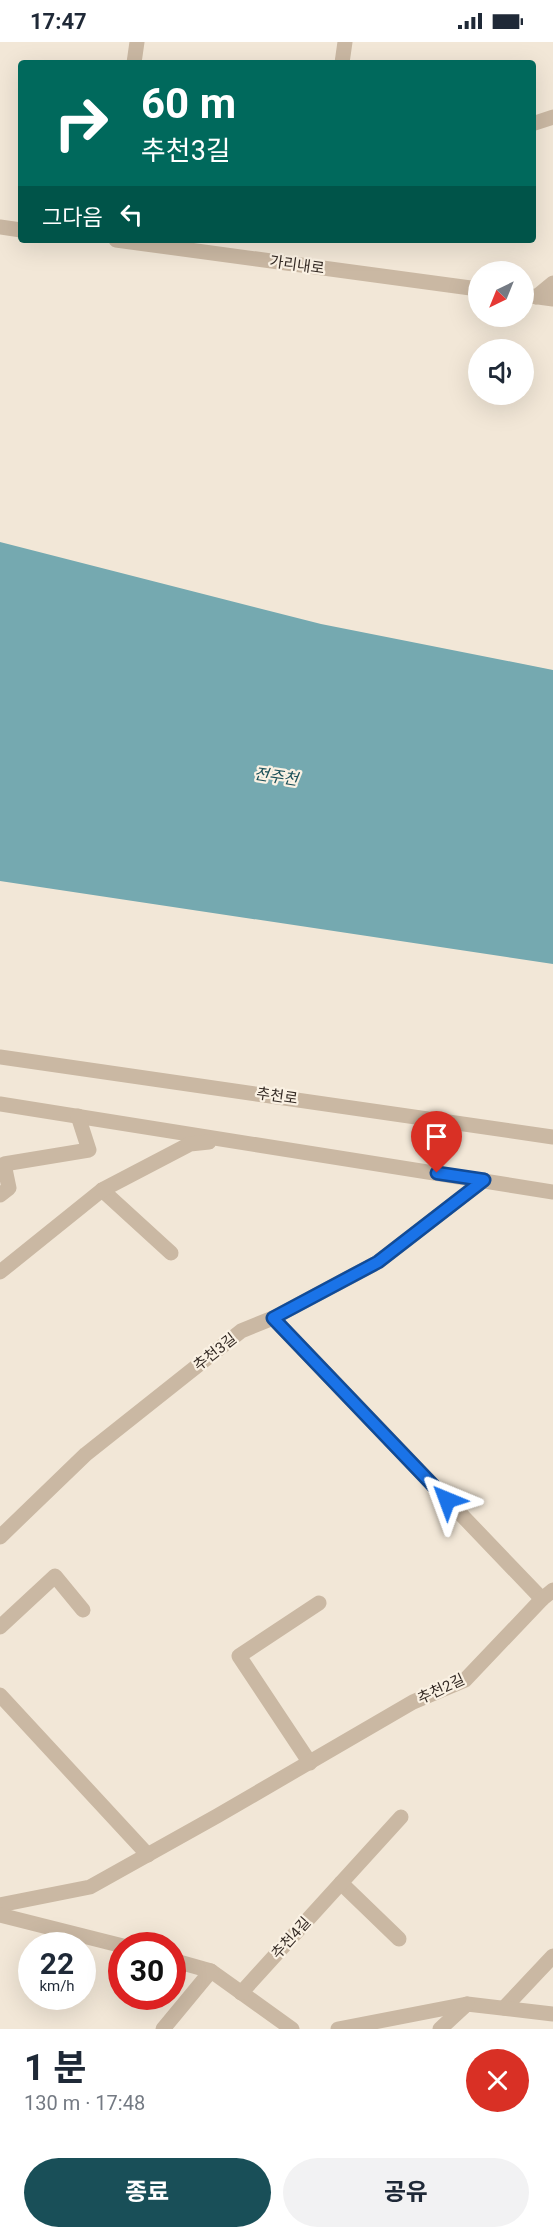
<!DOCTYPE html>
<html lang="ko">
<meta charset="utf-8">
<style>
body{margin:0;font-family:Roboto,"Noto Sans KR",sans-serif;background:#f2f2f3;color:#1f2937;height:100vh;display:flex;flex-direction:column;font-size:22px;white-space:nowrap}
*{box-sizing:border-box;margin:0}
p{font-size:20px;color:#747a83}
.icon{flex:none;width:33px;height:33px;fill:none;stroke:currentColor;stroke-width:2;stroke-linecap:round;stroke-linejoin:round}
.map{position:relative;height:1987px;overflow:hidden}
.panel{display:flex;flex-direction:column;background:#fff;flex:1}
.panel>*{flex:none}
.top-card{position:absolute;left:18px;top:18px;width:518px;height:183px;border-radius:6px;box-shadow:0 6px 24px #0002;background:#00695c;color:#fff;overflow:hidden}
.needle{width:39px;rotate:223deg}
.controls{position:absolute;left:468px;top:219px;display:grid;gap:12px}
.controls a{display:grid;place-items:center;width:66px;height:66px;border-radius:50%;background:#fff;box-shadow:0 6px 24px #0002;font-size:30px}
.speed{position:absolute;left:18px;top:1890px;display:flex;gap:12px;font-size:30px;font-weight:700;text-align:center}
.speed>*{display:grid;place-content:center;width:78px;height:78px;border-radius:50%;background:#fff;box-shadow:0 6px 24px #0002;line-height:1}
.speed small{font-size:15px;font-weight:400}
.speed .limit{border:9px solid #d22;background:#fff;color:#111}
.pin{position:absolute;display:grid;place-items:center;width:51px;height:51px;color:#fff;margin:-62px -26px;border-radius:50% 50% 50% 0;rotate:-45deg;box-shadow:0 0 6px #0007}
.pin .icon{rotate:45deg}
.me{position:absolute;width:66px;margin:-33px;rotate:316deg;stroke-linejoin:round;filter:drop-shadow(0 0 4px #0008)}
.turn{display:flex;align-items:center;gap:21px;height:126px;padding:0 24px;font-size:27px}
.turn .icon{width:78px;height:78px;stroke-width:2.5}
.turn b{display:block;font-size:42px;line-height:51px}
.then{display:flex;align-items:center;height:57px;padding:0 24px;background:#0003;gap:12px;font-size:22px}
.round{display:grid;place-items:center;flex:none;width:63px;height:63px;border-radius:32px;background:#f2f2f3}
.headline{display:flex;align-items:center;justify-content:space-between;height:102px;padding:0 24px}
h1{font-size:36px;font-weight:700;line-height:45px}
.button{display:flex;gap:12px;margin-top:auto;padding:12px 24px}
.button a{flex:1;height:69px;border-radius:36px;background:#194f58;color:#fff;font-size:24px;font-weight:700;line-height:69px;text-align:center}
.button a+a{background:#f2f2f3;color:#1f2937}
.status{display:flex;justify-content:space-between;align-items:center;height:42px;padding:0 30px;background:#fff;direction:ltr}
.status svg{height:16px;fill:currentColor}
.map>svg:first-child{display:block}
.water{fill:#75a9b0}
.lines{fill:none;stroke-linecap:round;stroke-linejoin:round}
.minor{stroke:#cab8a3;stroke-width:15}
.route-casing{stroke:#114b97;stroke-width:15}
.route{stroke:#1a73e8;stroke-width:10}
.labels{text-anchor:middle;stroke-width:4.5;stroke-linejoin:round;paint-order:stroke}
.street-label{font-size:15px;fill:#352b25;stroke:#faf1e3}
.water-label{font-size:16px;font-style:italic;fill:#194f58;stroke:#faf1e3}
</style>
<div class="status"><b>17:47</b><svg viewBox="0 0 49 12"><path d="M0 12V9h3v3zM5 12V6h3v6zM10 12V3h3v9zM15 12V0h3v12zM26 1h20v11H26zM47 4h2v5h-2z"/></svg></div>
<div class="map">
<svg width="553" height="1987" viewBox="0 0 553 1987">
<rect width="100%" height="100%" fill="#f2e7d7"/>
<!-- water -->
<polygon class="water" points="0,500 321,582 553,628 553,922 0,839"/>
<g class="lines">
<!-- minor -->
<g class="minor">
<polyline points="134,21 137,0"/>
<polyline points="342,21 345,0"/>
<polyline points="532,82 553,75"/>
<polyline points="0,185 21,188"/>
<polyline points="116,198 478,247"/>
<polyline points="524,253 553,257"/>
<polyline points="536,255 553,241"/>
<polyline points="0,1015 553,1095"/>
<polyline points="0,1062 553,1150"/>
<polyline points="102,1148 171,1211"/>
<polyline points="0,1153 9,1146 4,1122 89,1108 78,1074"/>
<polyline points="0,1230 102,1148 190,1102 209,1100"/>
<polyline points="273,1276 542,1557"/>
<polyline points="0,1495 86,1412 241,1289 273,1276 378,1220 484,1138"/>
<polyline points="0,1585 55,1534 83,1568"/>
<polyline points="0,1653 148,1813"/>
<polyline points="310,1721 239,1614 319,1561"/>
<polyline points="341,1841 399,1897"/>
<polyline points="0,1863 90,1845 217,1774 413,1660 465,1638 542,1557 553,1548"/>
<polyline points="0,1873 123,1904"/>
<polyline points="172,1918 211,1929 292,1987"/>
<polyline points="241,1951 401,1775"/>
<polyline points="504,1966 553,1914"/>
<polyline points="163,1987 211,1929"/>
<polyline points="338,1987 467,1962 553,1972"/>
<polyline points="440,1987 467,1962"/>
</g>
</g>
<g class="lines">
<!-- route casing -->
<g class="route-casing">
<polyline id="route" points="437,1131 484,1138 378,1220 273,1276 447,1458"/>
</g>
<!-- route -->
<use href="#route" class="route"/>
</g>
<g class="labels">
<!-- street labels -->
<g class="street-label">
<text transform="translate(297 223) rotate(8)" y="5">가리내로</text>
<text transform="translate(277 1054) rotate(8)" y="5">추천로</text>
<text transform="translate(215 1310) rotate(-38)" y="5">추천3길</text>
<text transform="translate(441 1647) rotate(-25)" y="5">추천2길</text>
<text transform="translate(291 1896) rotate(-48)" y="5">추천4길</text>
</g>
<!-- water labels -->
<g class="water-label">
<text transform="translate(276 734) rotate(8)" y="6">전주천</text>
</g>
</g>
</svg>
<div class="controls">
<a><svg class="needle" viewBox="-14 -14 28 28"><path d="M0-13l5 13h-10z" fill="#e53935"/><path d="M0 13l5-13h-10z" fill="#747a83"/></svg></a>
<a><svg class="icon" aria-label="sound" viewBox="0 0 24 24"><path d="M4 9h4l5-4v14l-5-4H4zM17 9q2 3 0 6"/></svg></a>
</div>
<div class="speed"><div>22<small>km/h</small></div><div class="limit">30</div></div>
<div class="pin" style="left:437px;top:1131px;background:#d93025"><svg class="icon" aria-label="arrive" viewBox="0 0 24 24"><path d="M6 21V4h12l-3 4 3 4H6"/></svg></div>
<svg class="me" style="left:447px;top:1458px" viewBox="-20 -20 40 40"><path d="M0-17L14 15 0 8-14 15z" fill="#1a73e8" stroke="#fff" stroke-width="4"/></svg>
<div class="top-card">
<div class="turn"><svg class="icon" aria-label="right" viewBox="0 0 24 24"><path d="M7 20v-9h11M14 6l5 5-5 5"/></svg><div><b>60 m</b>추천3길</div></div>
<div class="then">그다음<svg class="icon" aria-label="left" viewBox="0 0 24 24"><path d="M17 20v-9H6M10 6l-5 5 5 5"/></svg></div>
</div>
</div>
<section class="panel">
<div class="headline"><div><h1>1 분</h1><p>130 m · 17:48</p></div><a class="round" style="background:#d93025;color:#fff"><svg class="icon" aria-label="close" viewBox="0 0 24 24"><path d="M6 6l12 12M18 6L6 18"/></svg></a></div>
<div class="button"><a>종료</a><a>공유</a></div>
</section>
